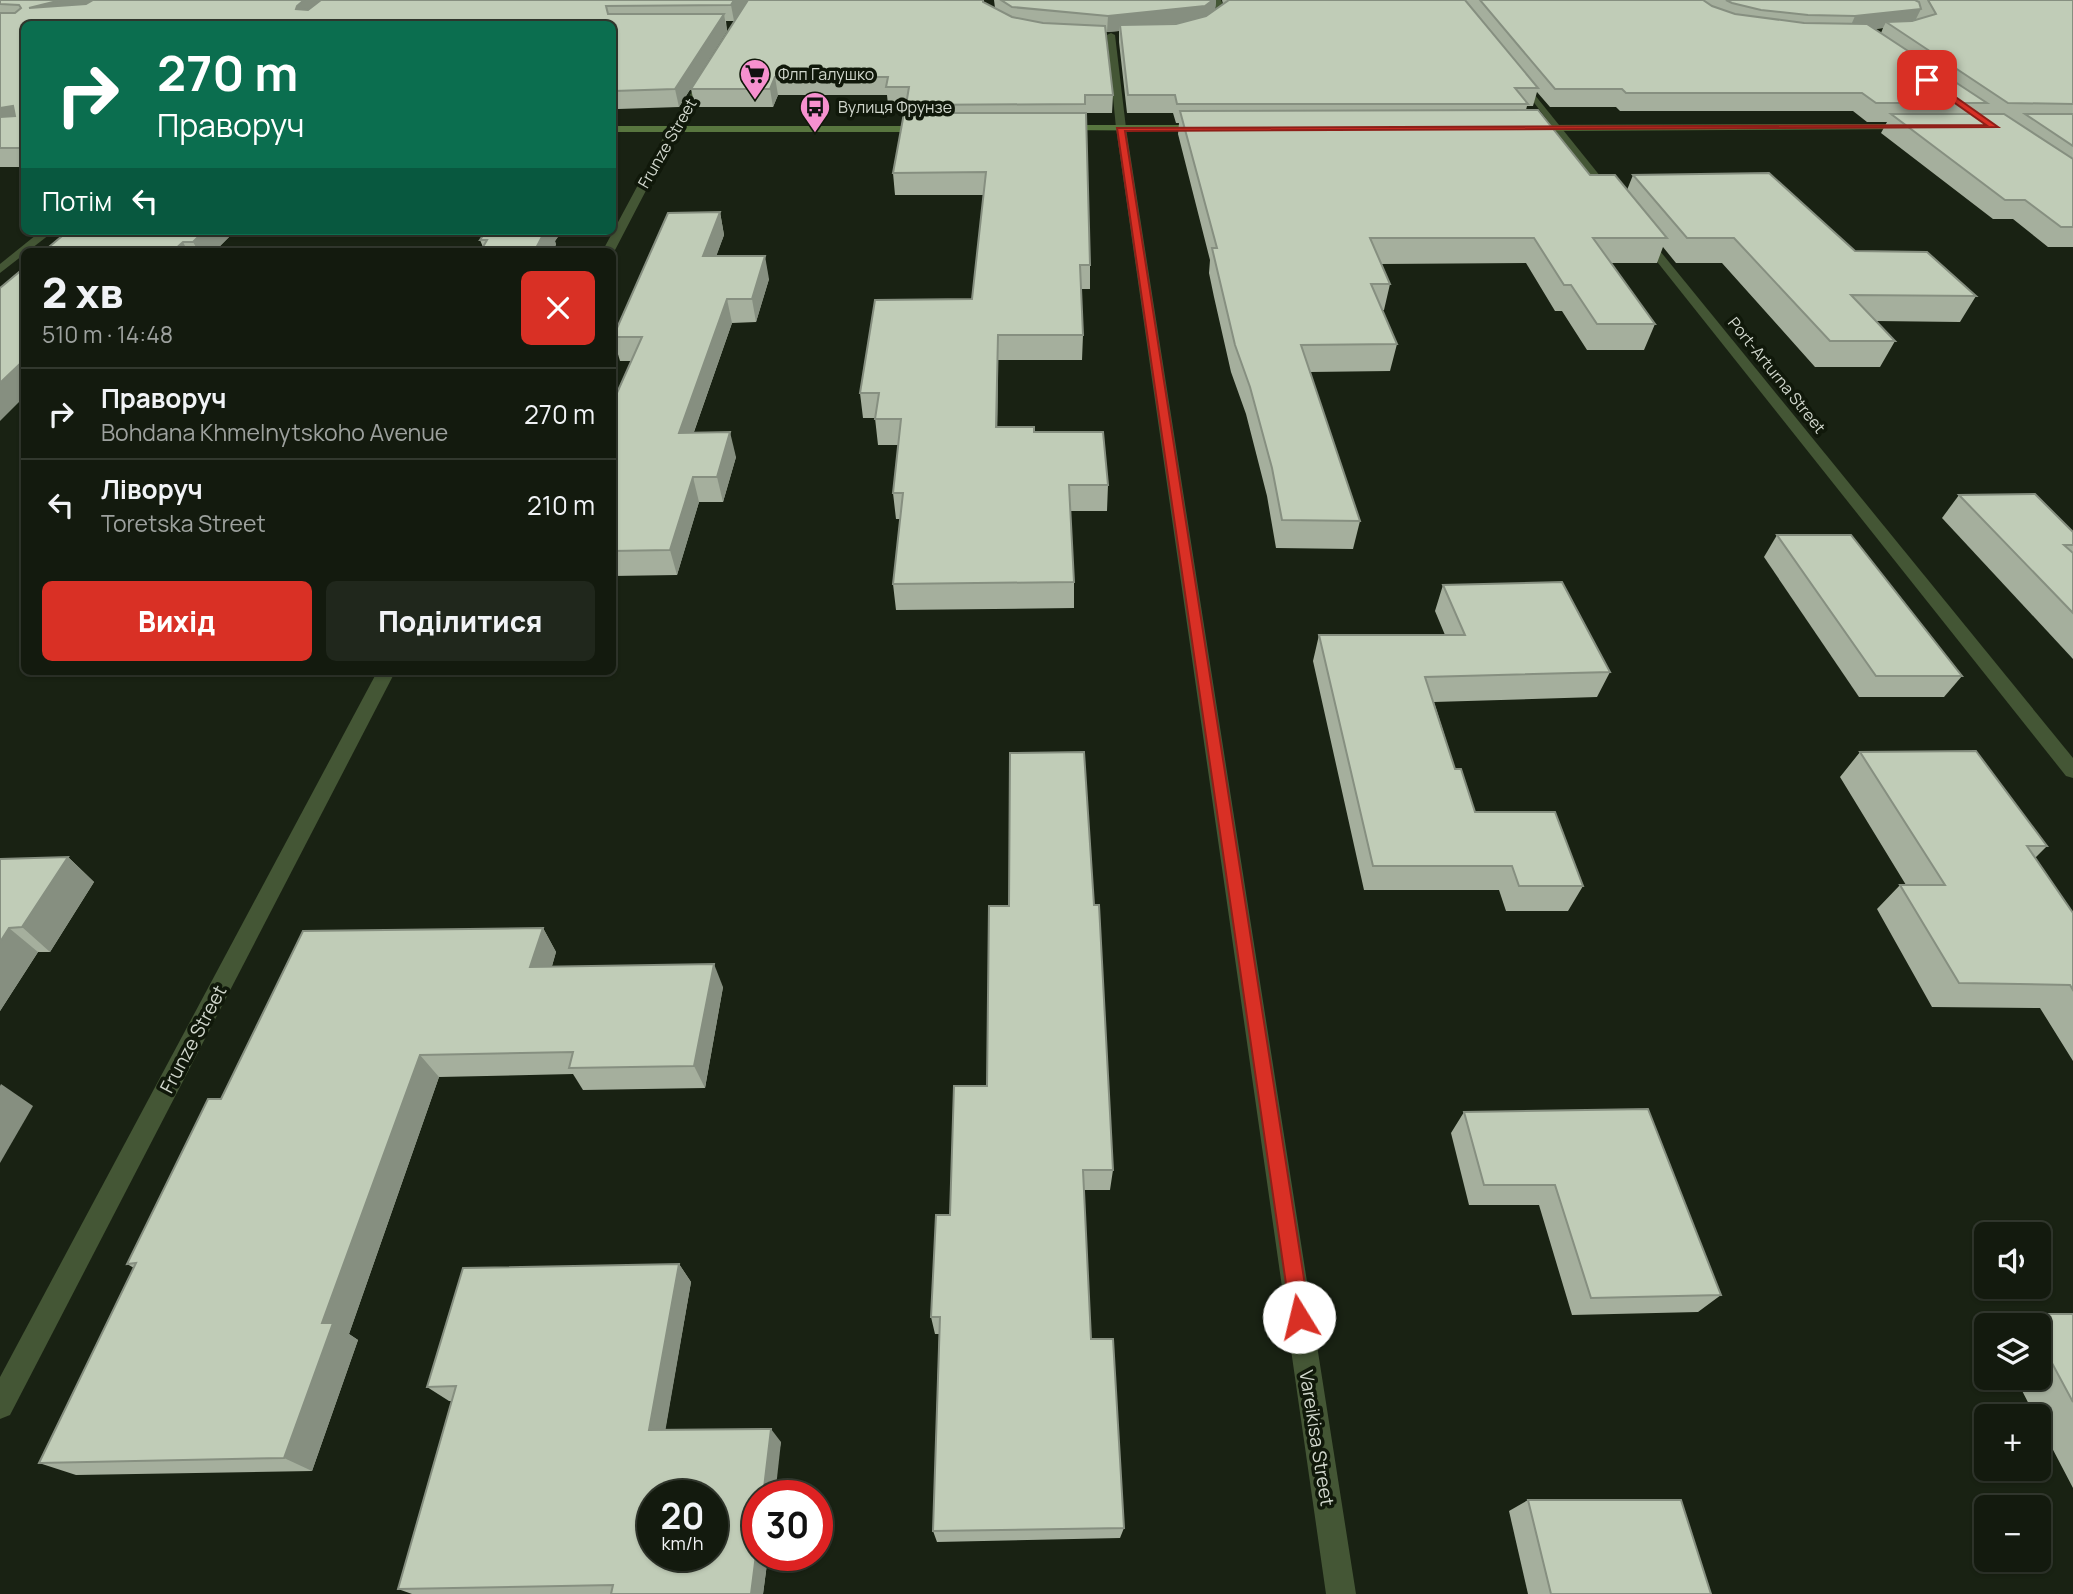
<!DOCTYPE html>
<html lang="uk">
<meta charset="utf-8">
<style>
body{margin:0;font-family:Manrope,sans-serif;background:#20271c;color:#f1f3f6;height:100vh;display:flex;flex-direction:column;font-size:26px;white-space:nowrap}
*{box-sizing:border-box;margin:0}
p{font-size:23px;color:#9da19e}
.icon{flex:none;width:38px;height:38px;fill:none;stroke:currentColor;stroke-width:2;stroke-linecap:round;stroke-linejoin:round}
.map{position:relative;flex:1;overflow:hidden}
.sheet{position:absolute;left:21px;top:248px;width:595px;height:427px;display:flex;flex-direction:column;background:#131a0e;border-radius:10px;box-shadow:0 2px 5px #0004,0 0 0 2px #32382e}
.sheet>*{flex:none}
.guide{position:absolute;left:21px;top:21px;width:595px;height:214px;border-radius:10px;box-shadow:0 2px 5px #0004,0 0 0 2px #32382e;background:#0b6e4f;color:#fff;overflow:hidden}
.buttons{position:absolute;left:1974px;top:1222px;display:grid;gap:14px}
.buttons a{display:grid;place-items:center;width:77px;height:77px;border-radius:10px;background:#131a0e;box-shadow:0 2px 5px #0004,0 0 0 2px #32382e;font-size:35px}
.speed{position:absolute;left:637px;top:1480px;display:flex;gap:14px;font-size:35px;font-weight:700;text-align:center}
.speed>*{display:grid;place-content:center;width:91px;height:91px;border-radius:50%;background:#131a0e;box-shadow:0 2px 5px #0004,0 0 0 2px #32382e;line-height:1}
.speed small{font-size:18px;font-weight:400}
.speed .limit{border:10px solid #d22;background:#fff;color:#111}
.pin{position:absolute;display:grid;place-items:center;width:60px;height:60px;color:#fff;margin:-30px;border-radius:14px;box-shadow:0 4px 10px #0006}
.me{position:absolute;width:77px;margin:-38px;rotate:351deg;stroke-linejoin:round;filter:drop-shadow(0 0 5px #0008)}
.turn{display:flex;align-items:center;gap:24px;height:147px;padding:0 21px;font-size:32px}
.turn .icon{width:91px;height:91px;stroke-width:2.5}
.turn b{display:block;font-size:49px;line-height:60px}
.then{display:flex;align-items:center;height:66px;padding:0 21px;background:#0003;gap:14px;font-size:26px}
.round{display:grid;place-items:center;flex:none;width:74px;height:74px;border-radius:10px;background:#20271c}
.summary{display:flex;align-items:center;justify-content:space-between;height:119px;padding:0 21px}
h1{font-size:42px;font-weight:800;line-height:52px}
.button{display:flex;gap:14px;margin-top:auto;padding:14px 21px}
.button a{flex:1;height:80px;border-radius:10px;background:#d93025;color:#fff;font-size:28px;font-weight:800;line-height:80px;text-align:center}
.button a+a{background:#20271c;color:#f1f3f6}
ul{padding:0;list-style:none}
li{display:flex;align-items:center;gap:21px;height:91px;padding:0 21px;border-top:2px solid #32382e}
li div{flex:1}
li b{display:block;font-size:26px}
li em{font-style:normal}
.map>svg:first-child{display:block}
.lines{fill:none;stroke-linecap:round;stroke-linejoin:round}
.minor{fill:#445635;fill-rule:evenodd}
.secondary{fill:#58763f;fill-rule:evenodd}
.wall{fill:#a5af9d;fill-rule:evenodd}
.shaded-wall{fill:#868f80}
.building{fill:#c0ccb7;stroke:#868f80;stroke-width:2;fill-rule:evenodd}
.route{fill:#d93025;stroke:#8d1f18;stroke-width:2}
.labels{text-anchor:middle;stroke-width:7;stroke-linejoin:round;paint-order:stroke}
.far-poi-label{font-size:16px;fill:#d0d6cc;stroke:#10180a;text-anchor:start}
.far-street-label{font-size:16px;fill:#d0d6cc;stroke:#10180a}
.street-label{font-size:19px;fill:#d0d6cc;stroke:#10180a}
</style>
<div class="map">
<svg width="2073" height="1594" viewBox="0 0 2073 1594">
<rect width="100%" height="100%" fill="#192213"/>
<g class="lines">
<!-- minor -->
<g class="minor">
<polygon points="1213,0 1221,0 1226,14 1210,28 1206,26 1218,14"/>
<polygon points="1111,33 1115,35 1126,128 1356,1594 1326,1594 1116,128 1107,35"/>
<polygon points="704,73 711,75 678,129 614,252 602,252 668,129"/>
<polygon points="1516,79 1522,79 1613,192 1613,196 1605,196"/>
<polygon points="41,231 54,231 0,273 0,264"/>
<polygon points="1639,235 1647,235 2073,758 2073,778 2066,776 1639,239"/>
<polygon points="377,672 395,672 10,1415 0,1419 0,1377"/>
</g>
<!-- secondary -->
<g class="secondary">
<polygon points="1910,124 1913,129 1527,131 1522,128 1527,125"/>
<polygon points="1062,125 1203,125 1208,128 1203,131 1059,130"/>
<polygon points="612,126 926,126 931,129 926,132 612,132"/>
</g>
</g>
<!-- wall -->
<g class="wall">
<polygon points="0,0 748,0 734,21 726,21 727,31 679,107 618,109 612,118 612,24 24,24 24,167 0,167"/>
<path d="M994,0H1216L1215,10L1223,4L1222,0H2073V247H2048L2013,219H1993L1881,133L1887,122H1867L1853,111H1620L1616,107H1550L1537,92L1533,106H1527L1526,110L1590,175L1627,190L1633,175L1855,251L1976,296L1960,322L1876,321L1895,341L1880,367H1815L1722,263H1676L1663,247L1657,263H1611L1655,324L1644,350H1587L1562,311H1555L1526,263L1381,264L1390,284L1384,310H1382L1397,344L1390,371L1310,372L1360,521L1353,549L1276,548L1267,496L1246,414L1231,372L1214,297L1209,273L1210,260L1178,134L1179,123H1176L1173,113H1127L1119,42V31L1106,32L1113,95L1112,113H1086L1090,265V289H1081L1083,335L1082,360H998L997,427L1034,432L1108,485L1107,511H1070L1074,582V608L896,610L893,584L900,519H896L893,493L898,445H878L875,418H863L860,393L972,299L984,195H895L893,173L906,113V105H888L887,95H778L773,107H695L691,89L983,2L995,8ZM1883,28L1881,33L1875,29Z"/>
<polygon points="720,212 724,235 716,256 769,279 756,322 732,323 694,432 736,457 723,502 699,502 677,575 612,576 612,404 631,361 620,361 613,337"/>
<polygon points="235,231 214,252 43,252"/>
<polygon points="486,231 562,231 555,241 556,245 483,247 480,240"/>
<polygon points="1959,495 2073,532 2073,659 1942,518"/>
<polygon points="1777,535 1962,676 1944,697 1859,697 1764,557"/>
<polygon points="1443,585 1610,672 1597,697 1434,702 1455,769 1475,812 1583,886 1568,911 1506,911 1499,890 1364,890 1313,661 1319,635 1445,635 1435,611"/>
<polygon points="1860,752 2047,846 2035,858 2073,913 2073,1061 2040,1008 1932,1007 1877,909 1900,885 1906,885 1840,777"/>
<polygon points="68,857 94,882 50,952 38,952 0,1011 0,859"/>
<polygon points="1094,905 1113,1170 1110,1190 1084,1190 1091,1339 1124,1528 1120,1538 937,1542 933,1531 939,1334 935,1334 931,1317 950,1215 987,1086"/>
<polygon points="543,928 556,952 552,966 723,987 705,1088 583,1090 573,1074 439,1077 349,1334 358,1340 312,1471 76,1475 39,1463 134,1268 127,1264 221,1099"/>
<polygon points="1464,1112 1721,1295 1698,1312 1572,1315 1539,1205 1469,1205 1451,1133"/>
<polygon points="679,1264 691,1282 665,1430 781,1442 758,1556 768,1556 763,1594 412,1594 398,1589 452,1401 449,1401 427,1387"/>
<polygon points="2025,1314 2073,1314 2073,1488 2039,1423 2039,1416 2035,1416 2015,1377 2039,1377 2039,1325 2005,1325"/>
<polygon points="1528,1500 1711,1594 1528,1594 1509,1511"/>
</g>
<!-- shaded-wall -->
<g class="shaded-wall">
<polygon points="61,0 108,0 88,12 29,8"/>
<polygon points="304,0 332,0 303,24 296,9 297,6"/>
<polygon points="734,0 748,0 734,21 731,5"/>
<polygon points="1213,0 1216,0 1215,13 1204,23 1120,25 1119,31 1107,32 1108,16"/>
<polygon points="1921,9 1913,25 1886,22 1883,28 1848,32 1855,16"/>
<polygon points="724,14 727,31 679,107 675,89"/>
<polygon points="775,77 778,95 773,107 770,89"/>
<polygon points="614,91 618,109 612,118 612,92"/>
<polygon points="13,106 24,124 0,128 0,108"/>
<polygon points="720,212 724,235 708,279 703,256"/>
<polygon points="204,231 235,231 214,252 199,252 193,242"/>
<polygon points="545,231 562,231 555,241 556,245 553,252 534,252"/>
<polygon points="183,242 188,252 172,252"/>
<polygon points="765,256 769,279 756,322 752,299"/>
<polygon points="727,299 732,323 685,457 679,433"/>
<polygon points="998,335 998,360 997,453 996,427"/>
<polygon points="24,360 24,397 0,421 0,383"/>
<polygon points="730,432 736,457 723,502 717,477"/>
<polygon points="693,477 699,502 677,575 670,550"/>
<polygon points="68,857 94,882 50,952 22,927"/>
<polygon points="9,928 38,952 0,1011 0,942"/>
<polygon points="543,928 556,952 545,990 530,967"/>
<polygon points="714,964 723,987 705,1088 694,1066"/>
<polygon points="420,1055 439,1077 349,1334 358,1340 312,1471 284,1458 322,1323"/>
<polygon points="1,1084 33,1106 0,1163 0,1086"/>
<polygon points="679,1264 691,1282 663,1444 649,1430"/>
<polygon points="771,1429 781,1442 775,1496 763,1496"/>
<polygon points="758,1539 758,1556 768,1556 763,1594 751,1594"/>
</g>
<!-- building -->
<g class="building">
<polygon points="0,0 61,0 29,8 86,4 93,0 304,0 297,6 296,9 308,10 321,0 734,0 731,5 606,6 608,14 724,14 675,89 614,91 612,92 612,24 24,24 24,148 0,148 0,117 15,116 13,106 0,108 0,13 15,13 21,8 19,5 0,4"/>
<polygon points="748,0 983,0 983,2 1012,17 1043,23 1105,26 1113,95 1085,95 1085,104 906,105 909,87 886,87 888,77 775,77 770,89 691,89"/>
<polygon points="1001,0 1213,0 1205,6 1108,16 1012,7"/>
<polygon points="1229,0 1465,0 1538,88 1515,88 1528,104 1177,104 1175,95 1128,95 1120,25 1176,24 1206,16"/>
<polygon points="1480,0 1703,0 1712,6 1735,14 1804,23 1867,24 1987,103 1876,103 1862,93 1626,93 1622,89 1555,89"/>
<polygon points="1726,0 1915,0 1919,2 1921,9 1855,16 1808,15 1761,10 1732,3"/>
<polygon points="1928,0 2073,0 2073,104 2008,103 1886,22 1912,21 1936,14"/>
<polygon points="1538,110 1590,175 1615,175 1667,238 1593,238 1655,324 1597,324 1571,285 1564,285 1534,238 1370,238 1390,284 1371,284 1397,344 1301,345 1360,521 1282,520 1272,468 1250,387 1235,345 1212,248 1217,248 1180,111"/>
<polygon points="904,113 1086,113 1090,265 1080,265 1083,335 998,335 996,427 1034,427 1034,432 1103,432 1108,485 1069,485 1074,582 893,584 903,493 893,493 901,419 875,419 879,393 860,393 875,300 972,299 986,172 893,173"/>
<polygon points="1891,114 2004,114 2073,159 2073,227 2061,227 2025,200 2005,200"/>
<polygon points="2025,114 2073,114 2073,146"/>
<polygon points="1769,173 1855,251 1927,252 1976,296 1851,295 1895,341 1830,341 1734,238 1687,238 1633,175"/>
<polygon points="720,212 703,256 765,256 752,299 727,299 679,433 730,432 717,477 693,477 670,550 612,551 612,404 642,337 613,337 668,213"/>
<polygon points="68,231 204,231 193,242 183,242 172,252 43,252"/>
<polygon points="486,231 545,231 534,252 480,252 487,240 480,240"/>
<polygon points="24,268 24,360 0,383 0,288"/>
<polygon points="2035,494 2073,532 2073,545 2064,545 2073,553 2073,613 1959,495"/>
<polygon points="1777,535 1851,535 1962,676 1876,676"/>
<polygon points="1562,582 1610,672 1425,677 1455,769 1461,769 1475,812 1555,812 1583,886 1519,886 1512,866 1373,866 1319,635 1465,635 1443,585"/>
<polygon points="1976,751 2047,846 2027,846 2073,913 2073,990 2070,985 1959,983 1900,885 1945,885 1860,752"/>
<polygon points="1084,752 1094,905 1099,905 1113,1170 1083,1170 1091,1339 1113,1339 1124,1528 933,1531 940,1317 931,1317 936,1215 950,1215 954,1086 987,1086 989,906 1009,906 1010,753"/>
<polygon points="68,857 22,927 9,928 0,942 0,859"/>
<polygon points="543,928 530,967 714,964 694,1066 569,1068 573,1052 420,1055 322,1323 333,1323 284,1458 39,1463 136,1263 127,1264 208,1099 221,1099 303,931"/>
<polygon points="1648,1109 1721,1295 1591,1298 1555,1185 1484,1185 1464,1112"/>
<path d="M679,1264L649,1430L771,1429L763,1496H758V1539L751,1594H611L613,1585L398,1589L456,1386L427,1387L463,1268ZM653,1496H712V1556H653Z"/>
<polygon points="2025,1314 2073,1314 2073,1402 2039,1339 2039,1325 2031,1325"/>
<polygon points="1528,1500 1681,1500 1711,1594 1551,1594"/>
</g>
<!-- route -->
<polygon class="route" points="1925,79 1930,79 1998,127 1125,131 1310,1317 1307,1325 1299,1328 1292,1325 1117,128 1986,125 1925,82"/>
<!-- icons -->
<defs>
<g id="supermarket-pin" transform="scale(1.575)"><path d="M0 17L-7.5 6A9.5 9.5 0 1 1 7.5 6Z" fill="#f690cf" stroke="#10180a"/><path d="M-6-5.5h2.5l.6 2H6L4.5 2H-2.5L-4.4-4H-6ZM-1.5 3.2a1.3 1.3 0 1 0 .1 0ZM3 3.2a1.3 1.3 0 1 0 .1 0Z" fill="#111"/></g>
<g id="bus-pin" transform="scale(1.575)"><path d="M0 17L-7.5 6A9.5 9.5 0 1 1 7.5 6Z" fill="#f690cf" stroke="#10180a"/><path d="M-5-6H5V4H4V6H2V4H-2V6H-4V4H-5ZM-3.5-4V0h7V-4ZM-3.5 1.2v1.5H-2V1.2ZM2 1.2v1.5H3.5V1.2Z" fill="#111"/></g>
</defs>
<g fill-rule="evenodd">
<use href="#supermarket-pin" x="755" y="74"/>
<use href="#bus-pin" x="815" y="107"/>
</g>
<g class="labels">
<!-- far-poi labels -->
<g class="far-poi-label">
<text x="778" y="80">Флп Галушко</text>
<text x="838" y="113">Вулиця Фрунзе</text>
</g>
<!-- far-street labels -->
<g class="far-street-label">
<text transform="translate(667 143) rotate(-60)" y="6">Frunze Street</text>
<text transform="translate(1777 375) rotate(51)" y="6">Port-Arturna Street</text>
</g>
<!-- street labels -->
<g class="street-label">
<text transform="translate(193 1039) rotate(-62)" y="7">Frunze Street</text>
<text transform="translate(1317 1438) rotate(81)" y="7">Vareikisa Street</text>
</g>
</g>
</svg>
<div class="buttons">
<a><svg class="icon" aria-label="sound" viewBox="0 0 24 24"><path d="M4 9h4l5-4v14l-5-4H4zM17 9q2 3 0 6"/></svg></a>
<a><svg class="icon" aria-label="layers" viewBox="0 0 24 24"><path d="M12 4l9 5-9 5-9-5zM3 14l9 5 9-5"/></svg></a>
<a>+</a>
<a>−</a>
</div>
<div class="speed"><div>20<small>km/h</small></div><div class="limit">30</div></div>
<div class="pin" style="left:1927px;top:80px;background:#d93025"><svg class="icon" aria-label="arrive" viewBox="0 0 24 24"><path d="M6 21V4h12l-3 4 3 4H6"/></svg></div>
<svg class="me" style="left:1299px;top:1317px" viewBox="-20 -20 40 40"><circle r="19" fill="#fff"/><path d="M0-13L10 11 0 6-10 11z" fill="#d93025"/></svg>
<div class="guide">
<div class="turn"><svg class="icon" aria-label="right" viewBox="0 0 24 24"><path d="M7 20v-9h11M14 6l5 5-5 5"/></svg><div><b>270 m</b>Праворуч</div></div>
<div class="then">Потім<svg class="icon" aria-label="left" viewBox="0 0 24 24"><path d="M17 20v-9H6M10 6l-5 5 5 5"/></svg></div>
</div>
<section class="sheet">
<div class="summary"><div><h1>2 хв</h1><p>510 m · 14:48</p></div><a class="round" style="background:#d93025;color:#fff"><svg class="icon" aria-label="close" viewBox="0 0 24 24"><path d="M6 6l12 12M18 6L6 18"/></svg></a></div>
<ul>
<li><svg class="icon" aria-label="right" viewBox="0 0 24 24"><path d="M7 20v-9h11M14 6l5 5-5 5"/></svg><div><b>Праворуч</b><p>Bohdana Khmelnytskoho Avenue</p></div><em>270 m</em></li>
<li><svg class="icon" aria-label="left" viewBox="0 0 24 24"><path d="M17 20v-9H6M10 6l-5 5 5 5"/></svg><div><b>Ліворуч</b><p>Toretska Street</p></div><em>210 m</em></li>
</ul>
<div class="button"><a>Вихід</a><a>Поділитися</a></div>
</section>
</div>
